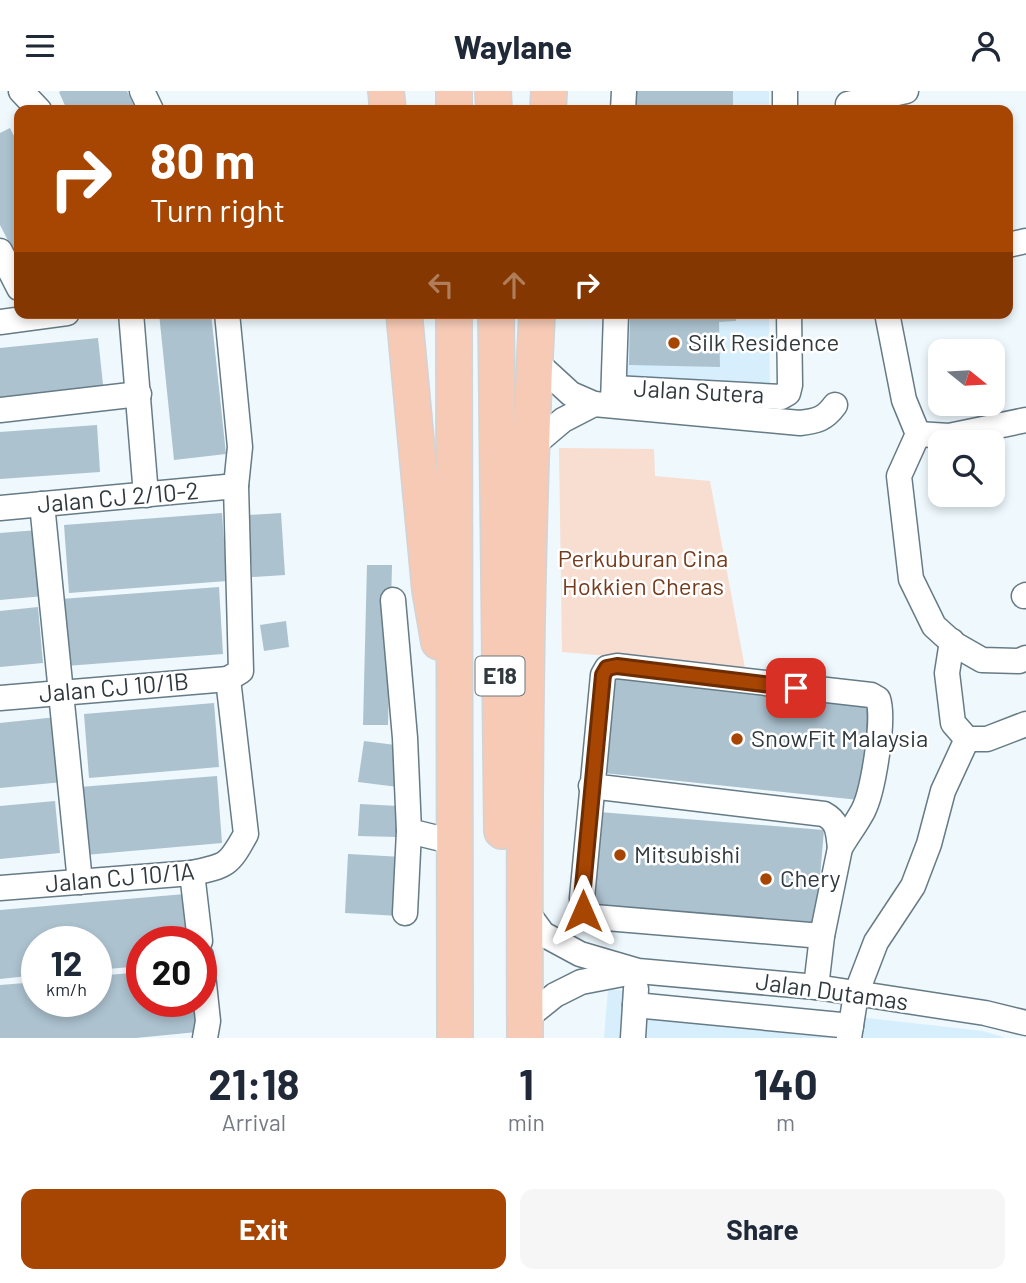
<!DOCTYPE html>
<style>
body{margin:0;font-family:Barlow,sans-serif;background:#f6f6f7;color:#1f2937;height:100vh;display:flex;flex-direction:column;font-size:26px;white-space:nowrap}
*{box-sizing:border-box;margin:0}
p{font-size:23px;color:#747a83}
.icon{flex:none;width:38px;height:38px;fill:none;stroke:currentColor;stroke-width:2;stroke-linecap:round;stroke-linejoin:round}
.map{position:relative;height:947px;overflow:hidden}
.side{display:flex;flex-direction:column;background:#fff;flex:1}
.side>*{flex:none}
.hud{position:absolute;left:14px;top:14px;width:999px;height:214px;border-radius:14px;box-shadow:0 4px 10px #0003;background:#a74503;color:#fff;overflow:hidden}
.needle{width:46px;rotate:108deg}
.buttons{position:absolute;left:928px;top:248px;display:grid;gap:14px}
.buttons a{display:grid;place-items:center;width:77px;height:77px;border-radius:14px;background:#fff;box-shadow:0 4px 10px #0003;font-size:35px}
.speed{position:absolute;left:21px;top:835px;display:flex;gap:14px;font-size:35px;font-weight:700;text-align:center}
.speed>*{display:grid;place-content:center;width:91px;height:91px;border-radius:50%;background:#fff;box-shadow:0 4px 10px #0003;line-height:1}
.speed small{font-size:18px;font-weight:400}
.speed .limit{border:10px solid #d22;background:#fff;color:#111}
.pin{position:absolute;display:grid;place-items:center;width:60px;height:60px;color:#fff;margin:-30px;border-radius:14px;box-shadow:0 4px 10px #0006}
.me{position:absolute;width:77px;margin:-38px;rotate:0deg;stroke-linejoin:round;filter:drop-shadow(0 0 5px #0008)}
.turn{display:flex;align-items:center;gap:24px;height:147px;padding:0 21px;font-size:32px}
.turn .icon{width:91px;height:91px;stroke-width:2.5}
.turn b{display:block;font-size:49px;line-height:60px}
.lanes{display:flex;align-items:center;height:66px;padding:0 21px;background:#0003;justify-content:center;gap:35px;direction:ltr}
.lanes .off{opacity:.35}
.eta{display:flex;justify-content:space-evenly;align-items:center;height:119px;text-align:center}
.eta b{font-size:42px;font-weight:700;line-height:49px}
.cta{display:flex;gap:14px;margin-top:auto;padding:14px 21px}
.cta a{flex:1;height:80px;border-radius:14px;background:#a74503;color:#fff;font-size:28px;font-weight:700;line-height:80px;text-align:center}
.cta a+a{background:#f6f6f7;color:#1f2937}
header{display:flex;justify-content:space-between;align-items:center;height:91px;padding:0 21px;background:#fff;font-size:32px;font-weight:700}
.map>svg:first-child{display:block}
.built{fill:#d7effd}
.green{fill:#f8ddd1}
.building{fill:#acc2cf}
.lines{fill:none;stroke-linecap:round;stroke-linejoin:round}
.minor-casing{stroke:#667b86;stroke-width:27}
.highway-casing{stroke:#d1d3d5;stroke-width:38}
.minor{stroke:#fff;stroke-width:24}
.highway{stroke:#f7cab5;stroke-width:35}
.route-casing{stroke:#6d2d02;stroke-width:18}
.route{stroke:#a74503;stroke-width:12}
.poi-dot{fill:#a74503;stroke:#fff;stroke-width:2.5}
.labels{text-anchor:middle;stroke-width:5;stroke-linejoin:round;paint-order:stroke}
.shield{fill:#fff;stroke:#6e7478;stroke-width:2}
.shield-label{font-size:23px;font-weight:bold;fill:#30393e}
.poi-label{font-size:24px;fill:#30393e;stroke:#fff;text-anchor:start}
.street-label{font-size:24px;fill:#30393e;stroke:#fff}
.park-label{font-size:24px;fill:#773b1c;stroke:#fff}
</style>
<header><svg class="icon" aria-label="menu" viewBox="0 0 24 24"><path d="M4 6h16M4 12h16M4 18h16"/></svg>Waylane<svg class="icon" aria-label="person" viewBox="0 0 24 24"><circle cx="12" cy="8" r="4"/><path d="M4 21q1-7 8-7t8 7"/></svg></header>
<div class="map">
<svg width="1026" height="947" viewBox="0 0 1026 947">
<rect width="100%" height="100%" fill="#eef8fd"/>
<!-- built -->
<g class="built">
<rect x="628" y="0" width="141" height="19"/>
<polygon points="622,222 769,222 770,301 619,292"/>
<polygon points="608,898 983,940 1006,947 604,947"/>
</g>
<!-- green -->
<polygon class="green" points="559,357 654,358 655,385 710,390 745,577 562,561"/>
<!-- building -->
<g class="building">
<polygon points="61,0 127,0 136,19 67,19 59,1"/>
<rect x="633" y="0" width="100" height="19"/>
<polygon points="10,37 19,55 19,171 0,134 0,42"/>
<polygon points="159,222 211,222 226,363 174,369"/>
<polygon points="630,222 736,222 736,230 719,231 720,276 629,274"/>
<polygon points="98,247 104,303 0,313 0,257"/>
<polygon points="97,334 100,381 0,388 0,341"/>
<polygon points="222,422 227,490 69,502 64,434"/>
<polygon points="281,422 285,484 252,486 249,424"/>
<polygon points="38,439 44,505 0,509 0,442"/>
<polygon points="367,474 392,474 388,634 363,634"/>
<polygon points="219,496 223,563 66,575 61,508"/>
<polygon points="38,516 43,572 0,576 0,520"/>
<polygon points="286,530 289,556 264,560 260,534"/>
<polygon points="615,586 870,613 859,709 604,682"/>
<polygon points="214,612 219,676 89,687 84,623"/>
<polygon points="57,626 63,691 0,697 0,632"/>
<polygon points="364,650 403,655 398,696 358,691"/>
<polygon points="217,685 222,752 85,764 80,696"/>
<polygon points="55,710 60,762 0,768 0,715"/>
<polygon points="360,713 398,715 397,746 358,745"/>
<polygon points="599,721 824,739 816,833 592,815"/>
<polygon points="348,763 403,766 400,825 345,822"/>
<polygon points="185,803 189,850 142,850 142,875 96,879 96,850 37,850 37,884 0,888 0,819"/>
<polygon points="142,881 142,910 195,910 197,941 136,947 0,947 0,894 37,891 37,910 96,910 96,885"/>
</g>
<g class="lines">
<!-- minor casing -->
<g class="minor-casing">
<g id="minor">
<polyline points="21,0 39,19"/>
<polyline points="142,0 151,19"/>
<polyline points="785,0 785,19"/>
<polyline points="848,13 906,0"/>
<polyline points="623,19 624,0"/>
<polyline points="1008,154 1026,150"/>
<polyline points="0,160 19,197"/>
<polyline points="131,222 146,404"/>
<polyline points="887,222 904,309 918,343"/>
<polyline points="0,231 67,222"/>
<path d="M535,270L571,303L594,313L800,332C817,330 825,328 835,314"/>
<polyline points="614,297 781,306 788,302 790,294 789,222"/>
<polyline points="613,312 616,222"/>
<polyline points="0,319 139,303"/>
<polyline points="918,343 899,385 911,488 934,535 954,553 982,569 1019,570 1026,567"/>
<polyline points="918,343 949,345 1026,329"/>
<polyline points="531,356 563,329 594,313"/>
<polyline points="42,413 80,791"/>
<polyline points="0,417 236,395"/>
<polyline points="1024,505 1026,504"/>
<polyline points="393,509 405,647 409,740 454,751"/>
<polyline points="952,550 947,582 953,632 967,648 987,648 1026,633"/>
<polyline points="0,607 228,588"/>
<path d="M591,695L824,723C839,731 838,742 840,757C847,745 856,733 863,720C873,701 885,628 878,608L871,604L617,575L607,577L603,584L582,807L583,820L594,826L822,845"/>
<polyline points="192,782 200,850"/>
<path d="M0,797L192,782C227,775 229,774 246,743L228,588L241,580L236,395L240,356L227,222"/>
<polyline points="524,817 543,843 580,863 638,880 816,896 985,922 1026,932"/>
<polyline points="405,822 409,740"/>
<polyline points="201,865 208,930 205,947"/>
<polyline points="816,896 822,845 840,757"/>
<polyline points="635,914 851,935"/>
<polyline points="525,928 555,904 581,891 633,881"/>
<polyline points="633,947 636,898"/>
<polyline points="849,947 856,903 876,851 913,795 929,753 943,700 967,648"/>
</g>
</g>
<!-- highway casing -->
<g class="highway-casing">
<g id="highway">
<polyline points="386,0 388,19"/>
<polyline points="454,0 454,19"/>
<polyline points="493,0 494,19"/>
<polyline points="548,19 549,0"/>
<polyline points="404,222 430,499 439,551"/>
<polyline points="454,222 455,947"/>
<polyline points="496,222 502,740"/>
<path d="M525,947C524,706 525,463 537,222"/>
</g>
</g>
<!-- minor -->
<use href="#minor" class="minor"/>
<!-- highway -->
<use href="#highway" class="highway"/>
</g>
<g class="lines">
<!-- route casing -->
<g class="route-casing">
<polyline id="route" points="583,820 582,807 603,584 607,577 617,575 796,597"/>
</g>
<!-- route -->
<use href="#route" class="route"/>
</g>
<!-- markers -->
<g class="poi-dot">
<circle cx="674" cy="252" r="7"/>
<circle cx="737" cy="648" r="7"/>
<circle cx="620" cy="764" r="7"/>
<circle cx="766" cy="788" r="7"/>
</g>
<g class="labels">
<!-- shield labels -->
<rect class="shield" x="475.5" y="565.5" width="49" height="39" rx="5"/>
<g class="shield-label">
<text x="500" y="593">E18</text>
</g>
<!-- poi labels -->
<g class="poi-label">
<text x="688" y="260">Silk Residence</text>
<text x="751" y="656">SnowFit Malaysia</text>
<text x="634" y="772">Mitsubishi</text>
<text x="780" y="796">Chery</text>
</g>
<!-- street labels -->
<g class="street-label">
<text transform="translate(699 301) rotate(3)" y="8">Jalan Sutera</text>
<text transform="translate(118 407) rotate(-5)" y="8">Jalan CJ 2/10-2</text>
<text transform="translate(114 597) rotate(-5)" y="8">Jalan CJ 10/1B</text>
<text transform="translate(120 787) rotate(-5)" y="8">Jalan CJ 10/1A</text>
<text transform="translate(832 901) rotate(8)" y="8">Jalan Dutamas</text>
</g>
<!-- park labels -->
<g class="park-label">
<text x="643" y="476">Perkuburan Cina<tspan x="643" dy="28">Hokkien Cheras</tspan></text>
</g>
</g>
</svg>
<div class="buttons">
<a><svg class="needle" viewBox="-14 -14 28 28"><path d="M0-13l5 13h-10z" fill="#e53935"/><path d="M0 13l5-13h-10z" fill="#747a83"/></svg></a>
<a><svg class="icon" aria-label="search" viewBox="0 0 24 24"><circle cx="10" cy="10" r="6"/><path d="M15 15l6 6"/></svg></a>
</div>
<div class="speed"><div>12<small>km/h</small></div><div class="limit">20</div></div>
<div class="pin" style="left:796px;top:597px;background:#d93025"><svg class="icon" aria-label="arrive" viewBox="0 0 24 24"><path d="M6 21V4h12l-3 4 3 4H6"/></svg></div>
<svg class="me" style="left:583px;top:820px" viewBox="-20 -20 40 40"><path d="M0-17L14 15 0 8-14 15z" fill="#a74503" stroke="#fff" stroke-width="4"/></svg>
<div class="hud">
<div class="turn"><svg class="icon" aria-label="right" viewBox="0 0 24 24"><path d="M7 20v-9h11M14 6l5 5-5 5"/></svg><div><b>80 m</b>Turn right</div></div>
<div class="lanes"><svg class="icon off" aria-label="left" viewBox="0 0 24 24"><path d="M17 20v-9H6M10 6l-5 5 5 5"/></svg><svg class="icon off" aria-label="ahead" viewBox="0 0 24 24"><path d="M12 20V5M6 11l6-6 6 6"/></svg><svg class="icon" aria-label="right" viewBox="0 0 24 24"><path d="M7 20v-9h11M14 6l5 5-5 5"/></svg></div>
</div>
</div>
<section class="side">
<div class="eta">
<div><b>21:18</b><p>Arrival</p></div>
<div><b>1</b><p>min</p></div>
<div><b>140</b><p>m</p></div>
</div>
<div class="cta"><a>Exit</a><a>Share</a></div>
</section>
